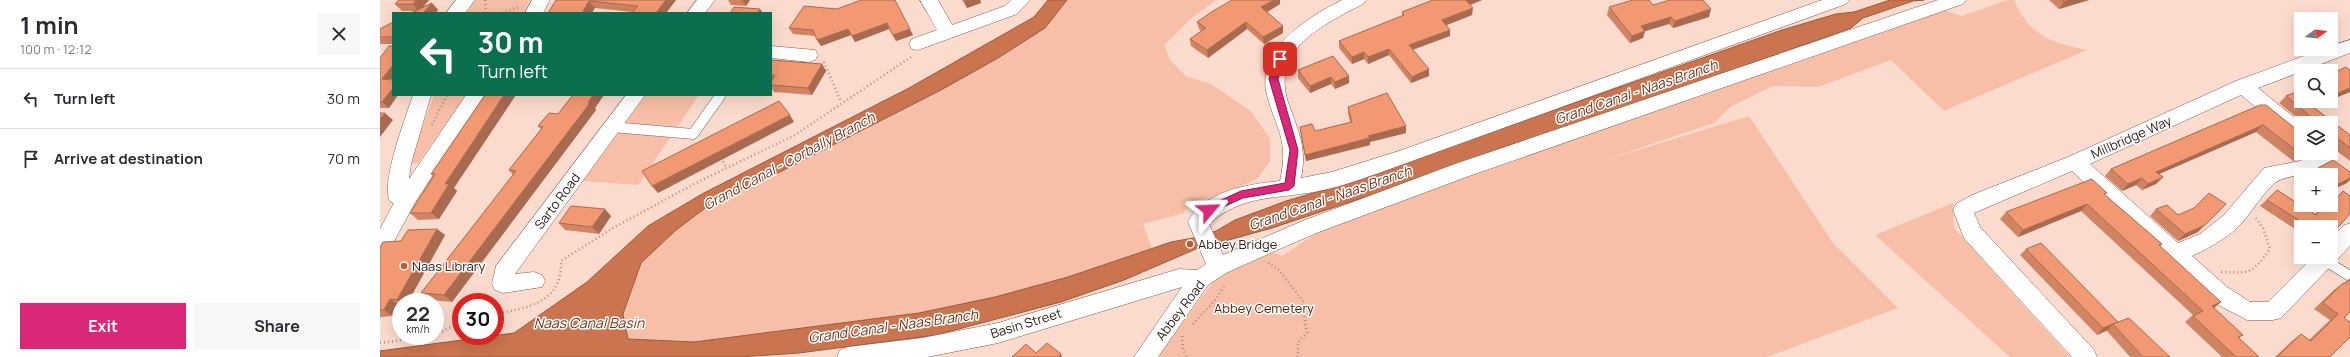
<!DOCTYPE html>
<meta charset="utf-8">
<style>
body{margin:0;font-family:Manrope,sans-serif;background:#f7f7f7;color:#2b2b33;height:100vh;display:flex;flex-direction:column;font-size:15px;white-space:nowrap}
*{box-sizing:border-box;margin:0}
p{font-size:13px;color:#7c7c81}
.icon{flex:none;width:22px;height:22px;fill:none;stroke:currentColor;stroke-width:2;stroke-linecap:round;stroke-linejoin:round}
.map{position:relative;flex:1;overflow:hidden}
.drawer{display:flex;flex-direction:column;background:#fff;width:380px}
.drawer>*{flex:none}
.banner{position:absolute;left:12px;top:12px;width:380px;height:84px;border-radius:0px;box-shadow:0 4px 16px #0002;background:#0b6e4f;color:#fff;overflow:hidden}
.needle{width:26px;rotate:75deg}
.controls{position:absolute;left:1914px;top:12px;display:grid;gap:8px}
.controls a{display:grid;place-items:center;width:44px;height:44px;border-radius:0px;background:#fff;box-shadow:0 4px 16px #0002;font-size:20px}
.speed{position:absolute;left:12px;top:293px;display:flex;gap:8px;font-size:20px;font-weight:700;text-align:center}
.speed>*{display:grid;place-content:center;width:52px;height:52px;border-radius:50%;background:#fff;box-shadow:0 4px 16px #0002;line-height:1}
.speed small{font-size:10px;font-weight:400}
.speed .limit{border:6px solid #d22;background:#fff;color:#111}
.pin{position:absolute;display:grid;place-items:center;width:34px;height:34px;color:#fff;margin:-17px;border-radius:8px;box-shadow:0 2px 6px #0006}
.me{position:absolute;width:44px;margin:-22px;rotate:64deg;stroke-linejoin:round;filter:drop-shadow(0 0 3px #0008)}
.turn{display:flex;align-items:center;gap:14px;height:84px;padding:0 20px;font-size:18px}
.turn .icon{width:52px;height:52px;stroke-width:2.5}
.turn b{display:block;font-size:28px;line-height:34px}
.round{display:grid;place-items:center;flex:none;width:42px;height:42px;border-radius:0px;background:#f7f7f7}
.headline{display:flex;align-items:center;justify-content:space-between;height:68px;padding:0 20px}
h1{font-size:24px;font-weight:700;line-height:30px}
.cta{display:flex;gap:8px;margin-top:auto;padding:8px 20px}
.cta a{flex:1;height:46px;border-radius:0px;background:#db2777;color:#fff;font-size:16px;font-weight:700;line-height:46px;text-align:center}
.cta a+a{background:#f7f7f7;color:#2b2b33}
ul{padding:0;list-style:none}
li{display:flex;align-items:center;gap:12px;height:60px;padding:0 20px;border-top:1px solid #e1e1e2}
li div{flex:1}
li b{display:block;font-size:15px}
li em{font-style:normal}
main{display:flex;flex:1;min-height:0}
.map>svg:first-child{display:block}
.green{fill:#f7bfa7}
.water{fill:#ca754f;stroke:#9a5a3e}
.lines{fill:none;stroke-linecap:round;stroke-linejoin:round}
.service-casing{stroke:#7e5d4e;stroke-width:11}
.minor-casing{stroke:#7e5d4e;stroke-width:1}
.path{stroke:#a88f85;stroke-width:2.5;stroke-dasharray:1 3;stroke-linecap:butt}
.service{stroke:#fff;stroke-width:10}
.minor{fill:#fff;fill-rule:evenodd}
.wall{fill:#d08463}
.shaded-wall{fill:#a96b50}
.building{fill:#f29973;stroke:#a96b50}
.route{fill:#db2777;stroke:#8e194d}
.poi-dot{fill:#c05a2a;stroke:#fff;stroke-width:1.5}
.labels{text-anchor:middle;stroke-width:3;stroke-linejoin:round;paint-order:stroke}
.street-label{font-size:13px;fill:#2a1c16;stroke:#fff}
.poi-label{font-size:13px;fill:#2a1c16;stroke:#fff;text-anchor:start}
.park-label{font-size:13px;fill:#501a00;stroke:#fff}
.water-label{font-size:14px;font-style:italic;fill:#6c3419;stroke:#fff}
</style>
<main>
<section class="drawer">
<div class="headline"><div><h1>1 min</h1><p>100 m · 12:12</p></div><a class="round"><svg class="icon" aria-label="close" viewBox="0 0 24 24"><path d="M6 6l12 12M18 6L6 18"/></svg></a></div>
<ul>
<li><svg class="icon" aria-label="left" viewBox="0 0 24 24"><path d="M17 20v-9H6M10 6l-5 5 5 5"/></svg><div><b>Turn left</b></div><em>30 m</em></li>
<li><svg class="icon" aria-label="arrive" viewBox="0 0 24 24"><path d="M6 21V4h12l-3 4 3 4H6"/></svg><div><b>Arrive at destination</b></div><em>70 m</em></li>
</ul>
<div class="cta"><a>Exit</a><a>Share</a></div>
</section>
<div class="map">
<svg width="1970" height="357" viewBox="0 0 1970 357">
<rect width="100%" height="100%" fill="#fbdbce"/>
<!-- green -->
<g class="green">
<polygon points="95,0 150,0 143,13 87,13"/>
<polygon points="687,0 836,0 812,18 784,45 790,60 806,76 831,84 872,112 890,139 890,161 877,179 850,191 809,203 804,213 763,224 772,248 688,277 615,297 539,313 314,342 248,339 242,314 261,263 296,230 340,197 384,180 561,90 618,58 665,28"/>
<path d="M1628,0H1634C1649,36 1672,43 1707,50L1564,111L1511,60L1438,87L1393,86L1350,107L1334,123L1222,161L1369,116L1453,243L1518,308L1387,357H779V354L839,274L891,252L902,256L940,231L934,219L1563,10L1582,16Z"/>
<polygon points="54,95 86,95 38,163 29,164"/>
<polygon points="266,95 319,95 258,185 203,181"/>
<polygon points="1573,203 1574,228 1690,357 1630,357 1495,235"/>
</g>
<!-- water -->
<polygon class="water" points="668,0 687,0 665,28 618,58 561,90 384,180 340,197 296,230 261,263 243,314 248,339 314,342 539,313 615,297 688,277 791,242 813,238 836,231 855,220 906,201 961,185 1402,30 1456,14 1474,12 1510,0 1544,0 1533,1 1483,18 1471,28 1446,37 1138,146 892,228 816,249 744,280 681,302 556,335 419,353 360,357 0,357 0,351 134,333 207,282 268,226 322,194 529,88 654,17"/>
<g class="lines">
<!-- service casing -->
<g class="service-casing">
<g id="service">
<polyline points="232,127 313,134 340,96"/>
<polyline points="1944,260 1970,276"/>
</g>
</g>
<!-- minor casing -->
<g class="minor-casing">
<g id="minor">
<polygon points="76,0 95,0 85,13 66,13"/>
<polygon points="152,0 170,0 163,13 145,13"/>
<polygon points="317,0 335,0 325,13 307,13"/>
<polygon points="540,0 558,0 572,25 625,6 631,0 650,0 637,14 538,50 532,49 529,44 532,39 557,30"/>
<path d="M962,0H986L983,4C942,25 889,50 909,105C919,133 927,148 921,178L952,172L1019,151L1442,0H1469L1466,4L996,174C976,181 955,188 934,192C894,199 861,195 829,224L843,255L925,220L1075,164L1558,0H1586L1583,4L1089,176L939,232L895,251L846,273L828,285L778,357H754L802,287L618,343L547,357H457L460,350L468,347L542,338L618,323L799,269L817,270L826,264L808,222C823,191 869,184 900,181C909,139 897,132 887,95C875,49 928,17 962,0Z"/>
<path d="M1970,40V53L1878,88L1921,123V141L1914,139L1861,95L1710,164L1798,243L1820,234L1844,215L1884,168L1920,161L1934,153H1951V149L1953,150L1956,155C1943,178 1915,172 1898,181C1888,185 1868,218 1858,227C1844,240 1829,248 1812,256L1847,287L1870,302H1888L1933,257H1951V238L1963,226L1970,223V246L1901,318L1893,320H1867L1831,301L1692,171L1594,213L1600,227L1714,350L1717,357H1692L1584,238L1573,210L1576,204L1592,195L1688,157L1856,81L1943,49H1951V46Z"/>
<polygon points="391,46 435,50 438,55 435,60 429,62 391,58"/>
<path d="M33,95H51L31,164L29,179L86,95H105L36,201L7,254L0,257V229L14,203L10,202C0,183 26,117 33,95Z"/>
<polygon points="246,95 265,95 135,274 154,272 162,275 165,281 162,287 123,293 115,290 112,284 116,266"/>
</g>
</g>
<!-- path -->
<g class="path">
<polyline points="105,0 106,13"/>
<polyline points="122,13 139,7"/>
<polyline points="444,62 461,102"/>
<polyline points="52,125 67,95"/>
<polyline points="341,158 347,168"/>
<polyline points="888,263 898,269 924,302 923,310 927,333 918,342 918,357"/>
<path d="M1841,272C1871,273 1872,274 1890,249L1883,228L1875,217"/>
<polyline points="101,302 108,293"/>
<path d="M115,314C148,308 183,302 181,261L233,228L316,183L415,135L531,57"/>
<polyline points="813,324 836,299 845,285"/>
<polyline points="55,335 81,322"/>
<polyline points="802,336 803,349 807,357"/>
<polyline points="0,343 52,336"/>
</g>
<!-- service -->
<use href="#service" class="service"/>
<!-- minor -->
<use href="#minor" class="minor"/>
</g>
<!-- wall -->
<g class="wall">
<polygon points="19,0 49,0 43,7 52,3 58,10 56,13 31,13 34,11 22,11 15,4"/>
<polygon points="176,0 296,0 286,13 253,12 215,8"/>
<polygon points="348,0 370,0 366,6 351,5"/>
<polygon points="582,0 600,0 601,3 587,8"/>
<polygon points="1053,0 1102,0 1090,5 1092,15 1066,25 1070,30 1070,36 1033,50 1049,76 1031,83 1009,55 988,64 984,59 972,64 959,48 959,41 1022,16 1022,12"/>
<polygon points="1669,0 1709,0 1679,9"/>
<polygon points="900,4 887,12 903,26 903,33 884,44 867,29 828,58 811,46 810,39 821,31 819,29 817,22"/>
<polygon points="1273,5 1329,17 1293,28 1289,24 1265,31 1263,38 1250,43 1227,15 1229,7"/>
<polygon points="457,9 533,35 516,41 509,29 475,42 471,35 441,46 435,36 413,34 409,28"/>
<polygon points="13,22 13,44 0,44 0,29"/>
<polygon points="953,56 969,83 955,89 951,84 930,93 918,78 918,70"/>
<polygon points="0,58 13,95 18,95 9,108 0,108"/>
<polygon points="391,60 442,64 446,71 432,95 394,92 391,87"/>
<polygon points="1921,88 1921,101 1948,101 1934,107 1970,135 1970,161 1953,148 1951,150 1951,123 1922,123 1922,122 1899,103 1906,96 1918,91"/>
<polygon points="105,95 74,188 77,191 59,219 38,220 30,213 53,176 51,174"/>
<polygon points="193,95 224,95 215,108 216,110 72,302 49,300 41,293 133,175 129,170 161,129 158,126 178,114"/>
<polygon points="1880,105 1921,153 1931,153 1913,161 1876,132 1779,174 1783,177 1776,184 1762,190 1756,185 1742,191 1725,176 1731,169"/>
<polygon points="968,107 1026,133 990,142 990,145 926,161 921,133 920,127 935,131 970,122 968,113"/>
<polygon points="1938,168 1967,183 1951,190 1951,175 1931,175"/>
<polygon points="1897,190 1935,214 1942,208 1945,209 1949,205 1951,205 1951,203 1963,191 1951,227 1921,227 1921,233 1880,206"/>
<polygon points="1725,195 1782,244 1780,246 1834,308 1863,335 1859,338 1879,357 1842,357 1805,322 1813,315 1701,211 1638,237 1620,219 1626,212"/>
<polygon points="1776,209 1818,232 1798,241 1770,216"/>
<polygon points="231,216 219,234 185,230 179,223"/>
<polygon points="57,229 65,235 28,302 21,302 21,306 19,305 13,316 0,317 0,247"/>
<polygon points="1646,249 1738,322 1790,357 1750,357 1727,331 1728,330 1717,335 1640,255"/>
<polygon points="1970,278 1970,312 1964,318 1950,357 1895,357 1913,340 1921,334 1929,340 1950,320 1934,309 1955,289 1963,283 1964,283"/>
</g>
<!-- shaded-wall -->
<g class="shaded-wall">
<polygon points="36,0 49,0 39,12 33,4"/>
<polygon points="286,0 296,0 286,13 276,13"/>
<polygon points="362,0 370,0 366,6"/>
<polygon points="586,0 600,0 601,3 587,8 584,1"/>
<polygon points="894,0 900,0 900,4 882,15 881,7"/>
<polygon points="1086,0 1102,0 1085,7"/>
<polygon points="1689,0 1709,0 1679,9 1684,2"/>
<polygon points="209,1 215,8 212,13 202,13"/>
<polygon points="52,3 58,10 56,13 43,13"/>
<polygon points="1093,8 1092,15 1062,27 1062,20"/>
<polygon points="380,9 383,13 378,13"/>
<polygon points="1331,9 1329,17 1293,28 1295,21"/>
<polygon points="1291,17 1289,24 1259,33 1261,26"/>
<polygon points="866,22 867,29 828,58 827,50"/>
<polygon points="507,23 509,29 475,42 472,36"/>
<polygon points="903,26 903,33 884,44 883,37"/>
<polygon points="468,29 471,35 441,46 437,40"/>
<polygon points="530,29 533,35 516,41 513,35"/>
<polygon points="1070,30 1070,36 1028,51 1029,45"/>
<polygon points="1265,31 1263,38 1250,43 1252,36"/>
<polygon points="1009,49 1009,55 988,64 988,57"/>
<polygon points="984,52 984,59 972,64 972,57"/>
<polygon points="442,64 446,71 432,95 428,88"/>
<polygon points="13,65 13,79 2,79"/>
<polygon points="1049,69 1049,76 1031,83 1032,77"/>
<polygon points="969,76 969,83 955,89 955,82"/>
<polygon points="951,77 951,84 930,93 930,86"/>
<polygon points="13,88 13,95 18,95 9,108 2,102"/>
<polygon points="1970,88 1970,92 1951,100 1951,96"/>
<polygon points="124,95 136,95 74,188 77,191 59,219 51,213 65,184"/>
<polygon points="213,95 224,95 215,108 216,110 72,302 64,295"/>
<polygon points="1939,101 1948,101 1924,111 1930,105"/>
<polygon points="5,113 13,120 0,137 0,119"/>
<polygon points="410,115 414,122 278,193 272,186"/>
<polygon points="1883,125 1876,132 1770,178 1776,172"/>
<polygon points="1026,126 1026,133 990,142 990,145 926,161 925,155 988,136"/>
<polygon points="1923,153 1931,153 1913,161 1921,154"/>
<polygon points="1783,177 1776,184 1762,190 1768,184"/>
<polygon points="1762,178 1756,185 1742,191 1748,184"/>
<polygon points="1970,178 1970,180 1967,183 1951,190 1959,184"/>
<polygon points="1707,204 1701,211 1638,237 1643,230"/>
<polygon points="225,209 231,216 219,234 212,227"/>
<polygon points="1825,225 1818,232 1798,241 1805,234"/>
<polygon points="57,229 65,235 28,302 21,302 21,303 17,300"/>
<polygon points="10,299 19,305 13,316 4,310"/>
<polygon points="1841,302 1833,309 1832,306"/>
<polygon points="1738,322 1733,324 1728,330 1717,335 1723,328"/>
<polygon points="681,354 682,357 678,357"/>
</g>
<!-- building -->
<g class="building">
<polygon points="19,0 36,0 33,4 15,4"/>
<polygon points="176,0 286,0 276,13 252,13 258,6 209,1 202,13 168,13"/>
<polygon points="481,0 515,0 530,29 513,35 507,23 472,36 468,29 437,40 433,30 409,28 424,6 457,9"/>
<polygon points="852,0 894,0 881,7 903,26 883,37 866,22 827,50 810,39 826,28 817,22 833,11"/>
<polygon points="1053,0 1086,0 1093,8 1062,20 1070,30 1029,45 1049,69 1032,77 1009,49 988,57 984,52 972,57 959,41 1024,15 1022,12"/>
<polygon points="1253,0 1269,0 1273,5 1290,0 1323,0 1331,9 1295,21 1291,17 1261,26 1265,31 1252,36 1229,7"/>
<polygon points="1682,0 1689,0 1684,2"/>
<polygon points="52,3 43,13 31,13"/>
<polygon points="354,7 380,9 378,13 350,13"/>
<polygon points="13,22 13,37 0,37 0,29"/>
<polygon points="9,46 13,46 13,65 2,79 13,80 13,88 2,102 0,102 0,58"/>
<polygon points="953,56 969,76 955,82 951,77 930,86 918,70"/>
<polygon points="391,60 442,64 428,88 391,85 391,82 395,75 391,75"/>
<polygon points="1966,67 1970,70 1970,88 1951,96 1951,74"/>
<polygon points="1921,90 1921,101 1939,101 1930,105 1970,135 1970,148 1960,140 1958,140 1957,145 1951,145 1951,123 1929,123 1929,115 1906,96"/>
<polygon points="1007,93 1026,126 988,136 990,138 925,155 920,127 932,124 935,131 972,122 968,107"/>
<polygon points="105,95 124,95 65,184 69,184 51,213 30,213 55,174 51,174"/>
<polygon points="193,95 213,95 208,103 210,103 64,295 41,293 136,171 129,170 163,127 158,126 169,113 178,114"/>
<polygon points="399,101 410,115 272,186 262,171"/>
<polygon points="1880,105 1886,105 1921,133 1921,153 1923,153 1921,154 1883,125 1776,172 1783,177 1768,184 1762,178 1748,184 1731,169"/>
<polygon points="0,113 5,113 0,119"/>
<polygon points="1953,160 1970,172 1970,178 1959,184 1951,177 1951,175 1948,175 1938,168"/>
<polygon points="1712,179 1727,193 1724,194 1782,244 1779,245 1841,302 1832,306 1863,335 1858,337 1879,357 1856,357 1813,316 1823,311 1707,204 1643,230 1626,212"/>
<polygon points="1897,190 1936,215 1942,208 1946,210 1963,191 1970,196 1970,214 1951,235 1951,227 1930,227 1887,200"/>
<polygon points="1829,193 1846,204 1825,225 1805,234 1776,209 1787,205 1798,215 1814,208"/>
<polygon points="191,206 225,209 212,227 179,223"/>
<polygon points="57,229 17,300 10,299 4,310 0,310 0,247 3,242 21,241 28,230"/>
<polygon points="1661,243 1738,322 1723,328 1646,249"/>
<polygon points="1970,279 1970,312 1964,318 1970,322 1970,337 1950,357 1897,357 1921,334 1931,341 1958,314 1943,303 1963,283 1965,284"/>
<polygon points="1749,318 1790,357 1763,357 1733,324"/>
<polygon points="667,343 681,354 678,357 632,357 646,344 656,353"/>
</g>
<!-- route -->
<polygon class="route" points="900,56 904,59 898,79 918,150 914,186 909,190 863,198 832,212 826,212 826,207 861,191 905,183 910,150 889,79 896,59"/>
<!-- markers -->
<g class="poi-dot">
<circle cx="810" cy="244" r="4"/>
<circle cx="24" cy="266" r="4"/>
</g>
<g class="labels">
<!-- street labels -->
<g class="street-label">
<text transform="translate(1751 137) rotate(-24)" y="5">Millbridge Way</text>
<text transform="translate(177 201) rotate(-53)" y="5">Sarto Road</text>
<text transform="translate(800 310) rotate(-53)" y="5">Abbey Road</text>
<text transform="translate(646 323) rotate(-17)" y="5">Basin Street</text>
</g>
<!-- poi labels -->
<g class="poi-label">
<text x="818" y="249">Abbey Bridge</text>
<text x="32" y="271">Naas Library</text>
</g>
<!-- park labels -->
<g class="park-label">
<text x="884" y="313">Abbey Cemetery</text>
</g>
<!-- water labels -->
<g class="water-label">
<text transform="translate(1256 92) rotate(-19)" y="5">Grand Canal - Naas Branch</text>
<text transform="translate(409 161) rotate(-28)" y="5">Grand Canal - Corbally Branch</text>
<text transform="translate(950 198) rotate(-19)" y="5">Grand Canal - Naas Branch</text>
<text x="209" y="328">Naas Canal Basin</text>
<text transform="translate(513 326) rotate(-8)" y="5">Grand Canal - Naas Branch</text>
</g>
</g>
</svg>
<div class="controls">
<a><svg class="needle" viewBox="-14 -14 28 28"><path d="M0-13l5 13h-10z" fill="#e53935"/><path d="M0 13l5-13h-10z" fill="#7c7c81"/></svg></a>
<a><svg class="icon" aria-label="search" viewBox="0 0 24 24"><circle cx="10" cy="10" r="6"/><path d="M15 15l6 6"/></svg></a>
<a><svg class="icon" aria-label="layers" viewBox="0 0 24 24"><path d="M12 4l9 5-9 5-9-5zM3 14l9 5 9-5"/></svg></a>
<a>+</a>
<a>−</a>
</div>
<div class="speed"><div>22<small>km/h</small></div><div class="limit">30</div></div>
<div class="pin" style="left:900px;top:59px;background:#d93025"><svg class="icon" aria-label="arrive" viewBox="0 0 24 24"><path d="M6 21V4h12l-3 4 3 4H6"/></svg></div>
<svg class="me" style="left:829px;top:210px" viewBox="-20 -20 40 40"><path d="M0-17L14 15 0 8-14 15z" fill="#db2777" stroke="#fff" stroke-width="4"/></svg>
<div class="banner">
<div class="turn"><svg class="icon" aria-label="left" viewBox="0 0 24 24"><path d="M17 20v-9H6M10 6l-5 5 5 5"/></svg><div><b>30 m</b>Turn left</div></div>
</div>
</div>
</main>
